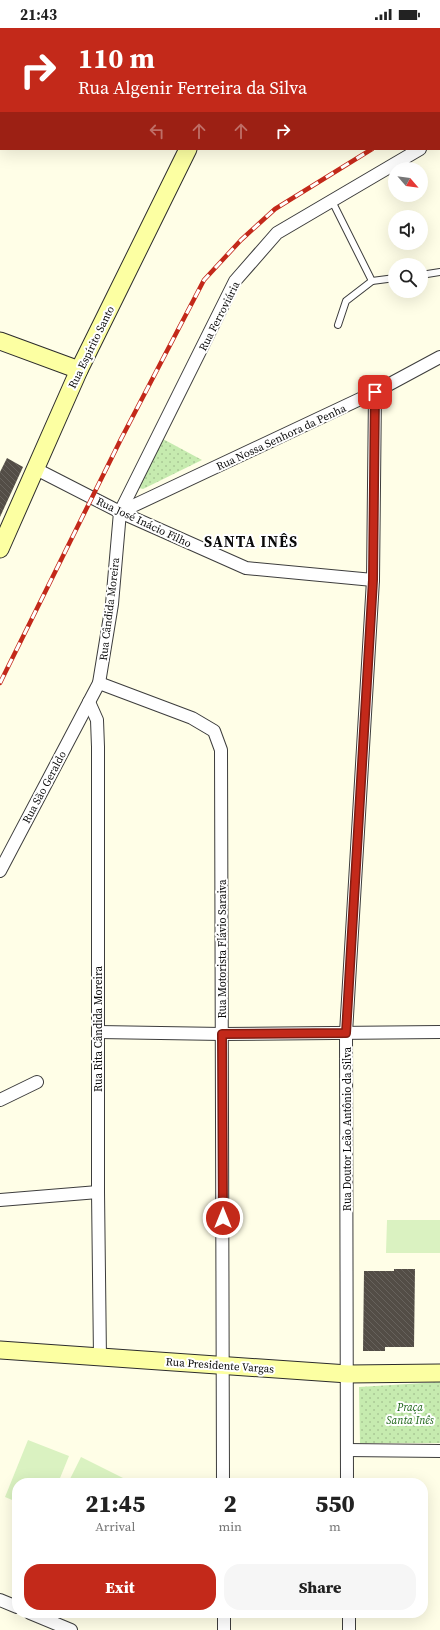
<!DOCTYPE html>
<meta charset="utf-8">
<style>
body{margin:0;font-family:"Source Serif 4",serif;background:#f6f6f6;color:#222;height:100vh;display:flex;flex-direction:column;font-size:15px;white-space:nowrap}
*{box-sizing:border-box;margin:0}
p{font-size:13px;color:#767676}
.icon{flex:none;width:22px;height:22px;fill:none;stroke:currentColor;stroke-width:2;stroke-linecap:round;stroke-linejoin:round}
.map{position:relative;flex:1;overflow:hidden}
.sheet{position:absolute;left:12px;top:1450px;width:416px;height:140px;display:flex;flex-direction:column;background:#fff;border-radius:16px;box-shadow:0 4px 16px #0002}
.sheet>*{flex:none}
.guide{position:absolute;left:0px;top:0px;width:440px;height:122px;box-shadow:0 4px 16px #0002;background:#c3291a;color:#fff;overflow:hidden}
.needle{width:26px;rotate:118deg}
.tools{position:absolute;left:388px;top:134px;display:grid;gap:8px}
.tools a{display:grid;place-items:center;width:40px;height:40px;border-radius:50%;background:#fff;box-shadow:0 4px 16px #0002;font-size:20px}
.pin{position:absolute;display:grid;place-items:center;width:34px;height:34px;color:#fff;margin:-17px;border-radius:8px;box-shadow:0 2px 6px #0006}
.me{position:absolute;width:44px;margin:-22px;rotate:0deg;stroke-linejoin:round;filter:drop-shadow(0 0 3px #0008)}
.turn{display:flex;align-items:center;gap:14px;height:84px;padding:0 12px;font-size:18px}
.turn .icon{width:52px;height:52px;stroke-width:2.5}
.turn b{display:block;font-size:28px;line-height:34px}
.lanes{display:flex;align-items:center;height:38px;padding:0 12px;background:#0003;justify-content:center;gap:20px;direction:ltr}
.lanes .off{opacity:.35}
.eta{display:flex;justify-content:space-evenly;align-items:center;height:68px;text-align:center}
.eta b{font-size:24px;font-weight:800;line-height:28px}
.primary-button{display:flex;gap:8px;margin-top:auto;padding:8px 12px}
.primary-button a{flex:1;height:46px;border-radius:16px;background:#c3291a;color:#fff;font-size:16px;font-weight:800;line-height:46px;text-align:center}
.primary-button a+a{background:#f6f6f6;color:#222}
.status{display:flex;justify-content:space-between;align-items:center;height:28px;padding:0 20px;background:#fff;direction:ltr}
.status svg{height:11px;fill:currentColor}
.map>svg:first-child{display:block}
.green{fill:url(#green-dots)}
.pitch{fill:#daf2c1}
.building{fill:url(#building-back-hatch)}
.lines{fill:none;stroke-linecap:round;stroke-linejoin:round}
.lane-casing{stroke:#3d3d3d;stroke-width:8}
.street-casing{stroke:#3d3d3d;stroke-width:14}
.secondary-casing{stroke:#2c2c2c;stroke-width:19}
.primary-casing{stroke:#1b1b1b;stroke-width:20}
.lane{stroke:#fff;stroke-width:6}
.street{stroke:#fff;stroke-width:12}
.secondary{stroke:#fcffa2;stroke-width:17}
.primary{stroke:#ffee57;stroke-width:18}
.rail-casing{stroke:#c3291a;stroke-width:4.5}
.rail{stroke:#fff;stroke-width:3;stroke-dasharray:9;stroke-linecap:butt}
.route-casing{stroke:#7f1b11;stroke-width:10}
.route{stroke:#c3291a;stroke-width:7}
.labels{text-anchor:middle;stroke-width:4;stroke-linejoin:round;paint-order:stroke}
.street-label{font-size:11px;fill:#0a0a0a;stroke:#fff}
.park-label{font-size:11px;font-style:italic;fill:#1d6517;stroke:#fff}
.district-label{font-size:15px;font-weight:bold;letter-spacing:1px;fill:#0a0a0a;stroke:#fff}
</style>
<div class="status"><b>21:43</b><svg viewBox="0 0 49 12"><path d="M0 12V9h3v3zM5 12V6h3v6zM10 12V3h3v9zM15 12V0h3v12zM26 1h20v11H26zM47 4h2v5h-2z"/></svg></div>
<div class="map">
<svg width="440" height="1602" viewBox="0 0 440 1602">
<defs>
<pattern id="green-dots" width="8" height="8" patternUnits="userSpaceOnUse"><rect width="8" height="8" fill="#c6ebaf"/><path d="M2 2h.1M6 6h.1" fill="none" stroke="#a9c895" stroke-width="1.8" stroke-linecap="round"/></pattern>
<pattern id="building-back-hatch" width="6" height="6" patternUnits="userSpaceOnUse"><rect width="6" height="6" fill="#534d46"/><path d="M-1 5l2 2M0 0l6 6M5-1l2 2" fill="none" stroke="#67625c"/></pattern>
</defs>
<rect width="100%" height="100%" fill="#fffee7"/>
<!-- green -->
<g class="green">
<polygon points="163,411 202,432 143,461 139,460"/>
<polygon points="440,1354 440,1415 360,1415 359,1359"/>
</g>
<!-- pitch -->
<g class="pitch">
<polygon points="387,1192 440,1192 440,1225 386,1225"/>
<polygon points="28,1412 69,1428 58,1455 17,1455 17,1474 5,1469"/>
<polygon points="81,1429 123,1450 120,1455 68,1455"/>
</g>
<!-- building -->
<g class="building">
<polygon points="7,430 23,439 0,489 0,444"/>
<polygon points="394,1241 415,1241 414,1319 385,1319 385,1323 363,1323 364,1243 394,1243"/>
</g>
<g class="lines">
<!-- lane casing -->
<g class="lane-casing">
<g id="lane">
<polyline points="332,173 372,253 395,250"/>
<polyline points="421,247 440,244"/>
<polyline points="338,297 346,273 372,253"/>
</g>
</g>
<!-- street casing -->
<g class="street-casing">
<g id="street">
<polyline points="439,110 440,109"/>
<polyline points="36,441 120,484 246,540 373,552"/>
<polyline points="120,484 375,364 440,329"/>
<polyline points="99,655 192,690 214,703 221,722 223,1455"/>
<polyline points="89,674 97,692 98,719 98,1164 100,1330"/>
<polyline points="0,843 99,655 112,576 120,484 235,253 277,205 420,121"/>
<polyline points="99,1004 222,1006 440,1004"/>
<polyline points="0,1072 37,1054"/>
<polyline points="0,1172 98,1164"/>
<polyline points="347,1422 440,1423"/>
<polyline points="347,1455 346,1005 373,552 375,364"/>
<polyline points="0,1572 17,1579"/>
<polyline points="30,1585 71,1602"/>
<polyline points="224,1585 224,1602"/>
<polyline points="349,1585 349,1602"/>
</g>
</g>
<!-- secondary casing -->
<g class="secondary-casing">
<g id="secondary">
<polyline points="259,1 260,0"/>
<polyline points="0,313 79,342"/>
<polyline points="0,521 79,342 188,121"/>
<polyline points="0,1322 348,1346 440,1345"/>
</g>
</g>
<!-- primary casing -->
<g class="primary-casing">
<g id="primary">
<polyline points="43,1 46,0"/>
<polyline points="90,1 93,0"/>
<polyline points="0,16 1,16"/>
<polyline points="0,35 1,35"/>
</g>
</g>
<!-- lane -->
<use href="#lane" class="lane"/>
<!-- street -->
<use href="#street" class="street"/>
<!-- secondary -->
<use href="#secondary" class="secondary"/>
<!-- primary -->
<use href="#primary" class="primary"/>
<!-- rail casing -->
<g class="rail-casing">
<g id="rail">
<polyline points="439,80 440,79"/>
<polyline points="0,655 121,411 204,252 241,212 275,181 372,121"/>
</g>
</g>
<!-- rail -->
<use href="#rail" class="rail"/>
</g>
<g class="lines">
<!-- route casing -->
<g class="route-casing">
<polyline id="route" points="223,1190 222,1006 346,1005 373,552 375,364"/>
</g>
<!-- route -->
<use href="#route" class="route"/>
</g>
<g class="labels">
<!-- street labels -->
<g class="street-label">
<text transform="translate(219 288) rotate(-63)" y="4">Rua Ferroviária</text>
<text transform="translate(91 319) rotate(-64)" y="4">Rua Espírito Santo</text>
<text transform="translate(281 409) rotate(-25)" y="4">Rua Nossa Senhora da Penha</text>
<text transform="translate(144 494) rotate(25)" y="4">Rua José Inácio Filho</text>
<text transform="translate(109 581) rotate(-83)" y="4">Rua Cândida Moreira</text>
<text transform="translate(44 759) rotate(-62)" y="4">Rua São Geraldo</text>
<text transform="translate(222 921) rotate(-90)" y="4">Rua Motorista Flávio Saraiva</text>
<text transform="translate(98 1001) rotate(-90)" y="4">Rua Rita Cândida Moreira</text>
<text transform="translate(347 1101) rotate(-90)" y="4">Rua Doutor Leão Antônio da Silva</text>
<text transform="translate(220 1337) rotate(4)" y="4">Rua Presidente Vargas</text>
</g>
<!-- park labels -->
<g class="park-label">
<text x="410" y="1383">Praça<tspan x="410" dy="13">Santa Inês</tspan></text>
</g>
<!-- district labels -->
<g class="district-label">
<text x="251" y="519">SANTA INÊS</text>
</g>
</g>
</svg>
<div class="tools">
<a><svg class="needle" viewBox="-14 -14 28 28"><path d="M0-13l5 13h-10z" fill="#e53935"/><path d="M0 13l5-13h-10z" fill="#767676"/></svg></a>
<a><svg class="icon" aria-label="sound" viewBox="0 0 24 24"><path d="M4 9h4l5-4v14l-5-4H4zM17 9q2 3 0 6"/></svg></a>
<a><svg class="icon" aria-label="search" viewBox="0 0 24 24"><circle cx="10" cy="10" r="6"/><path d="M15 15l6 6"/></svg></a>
</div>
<div class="pin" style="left:375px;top:364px;background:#d93025"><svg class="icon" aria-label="arrive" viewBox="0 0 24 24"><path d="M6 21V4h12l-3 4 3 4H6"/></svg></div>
<svg class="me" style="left:223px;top:1190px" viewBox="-20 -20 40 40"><circle r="17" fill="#c3291a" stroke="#fff" stroke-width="3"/><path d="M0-11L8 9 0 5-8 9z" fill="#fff"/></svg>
<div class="guide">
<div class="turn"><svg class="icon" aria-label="right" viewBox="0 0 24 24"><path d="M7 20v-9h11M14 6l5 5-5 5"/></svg><div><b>110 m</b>Rua Algenir Ferreira da Silva</div></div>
<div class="lanes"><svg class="icon off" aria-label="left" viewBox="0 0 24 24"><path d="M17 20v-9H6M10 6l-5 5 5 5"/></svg><svg class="icon off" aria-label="ahead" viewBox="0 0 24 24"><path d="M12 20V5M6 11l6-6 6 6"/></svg><svg class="icon off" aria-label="ahead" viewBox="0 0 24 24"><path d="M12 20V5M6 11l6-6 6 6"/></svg><svg class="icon" aria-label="right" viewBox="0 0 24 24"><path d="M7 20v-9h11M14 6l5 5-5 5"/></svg></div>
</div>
<section class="sheet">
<div class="eta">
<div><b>21:45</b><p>Arrival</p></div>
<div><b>2</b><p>min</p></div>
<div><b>550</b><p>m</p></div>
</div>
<div class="primary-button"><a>Exit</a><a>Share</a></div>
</section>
</div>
